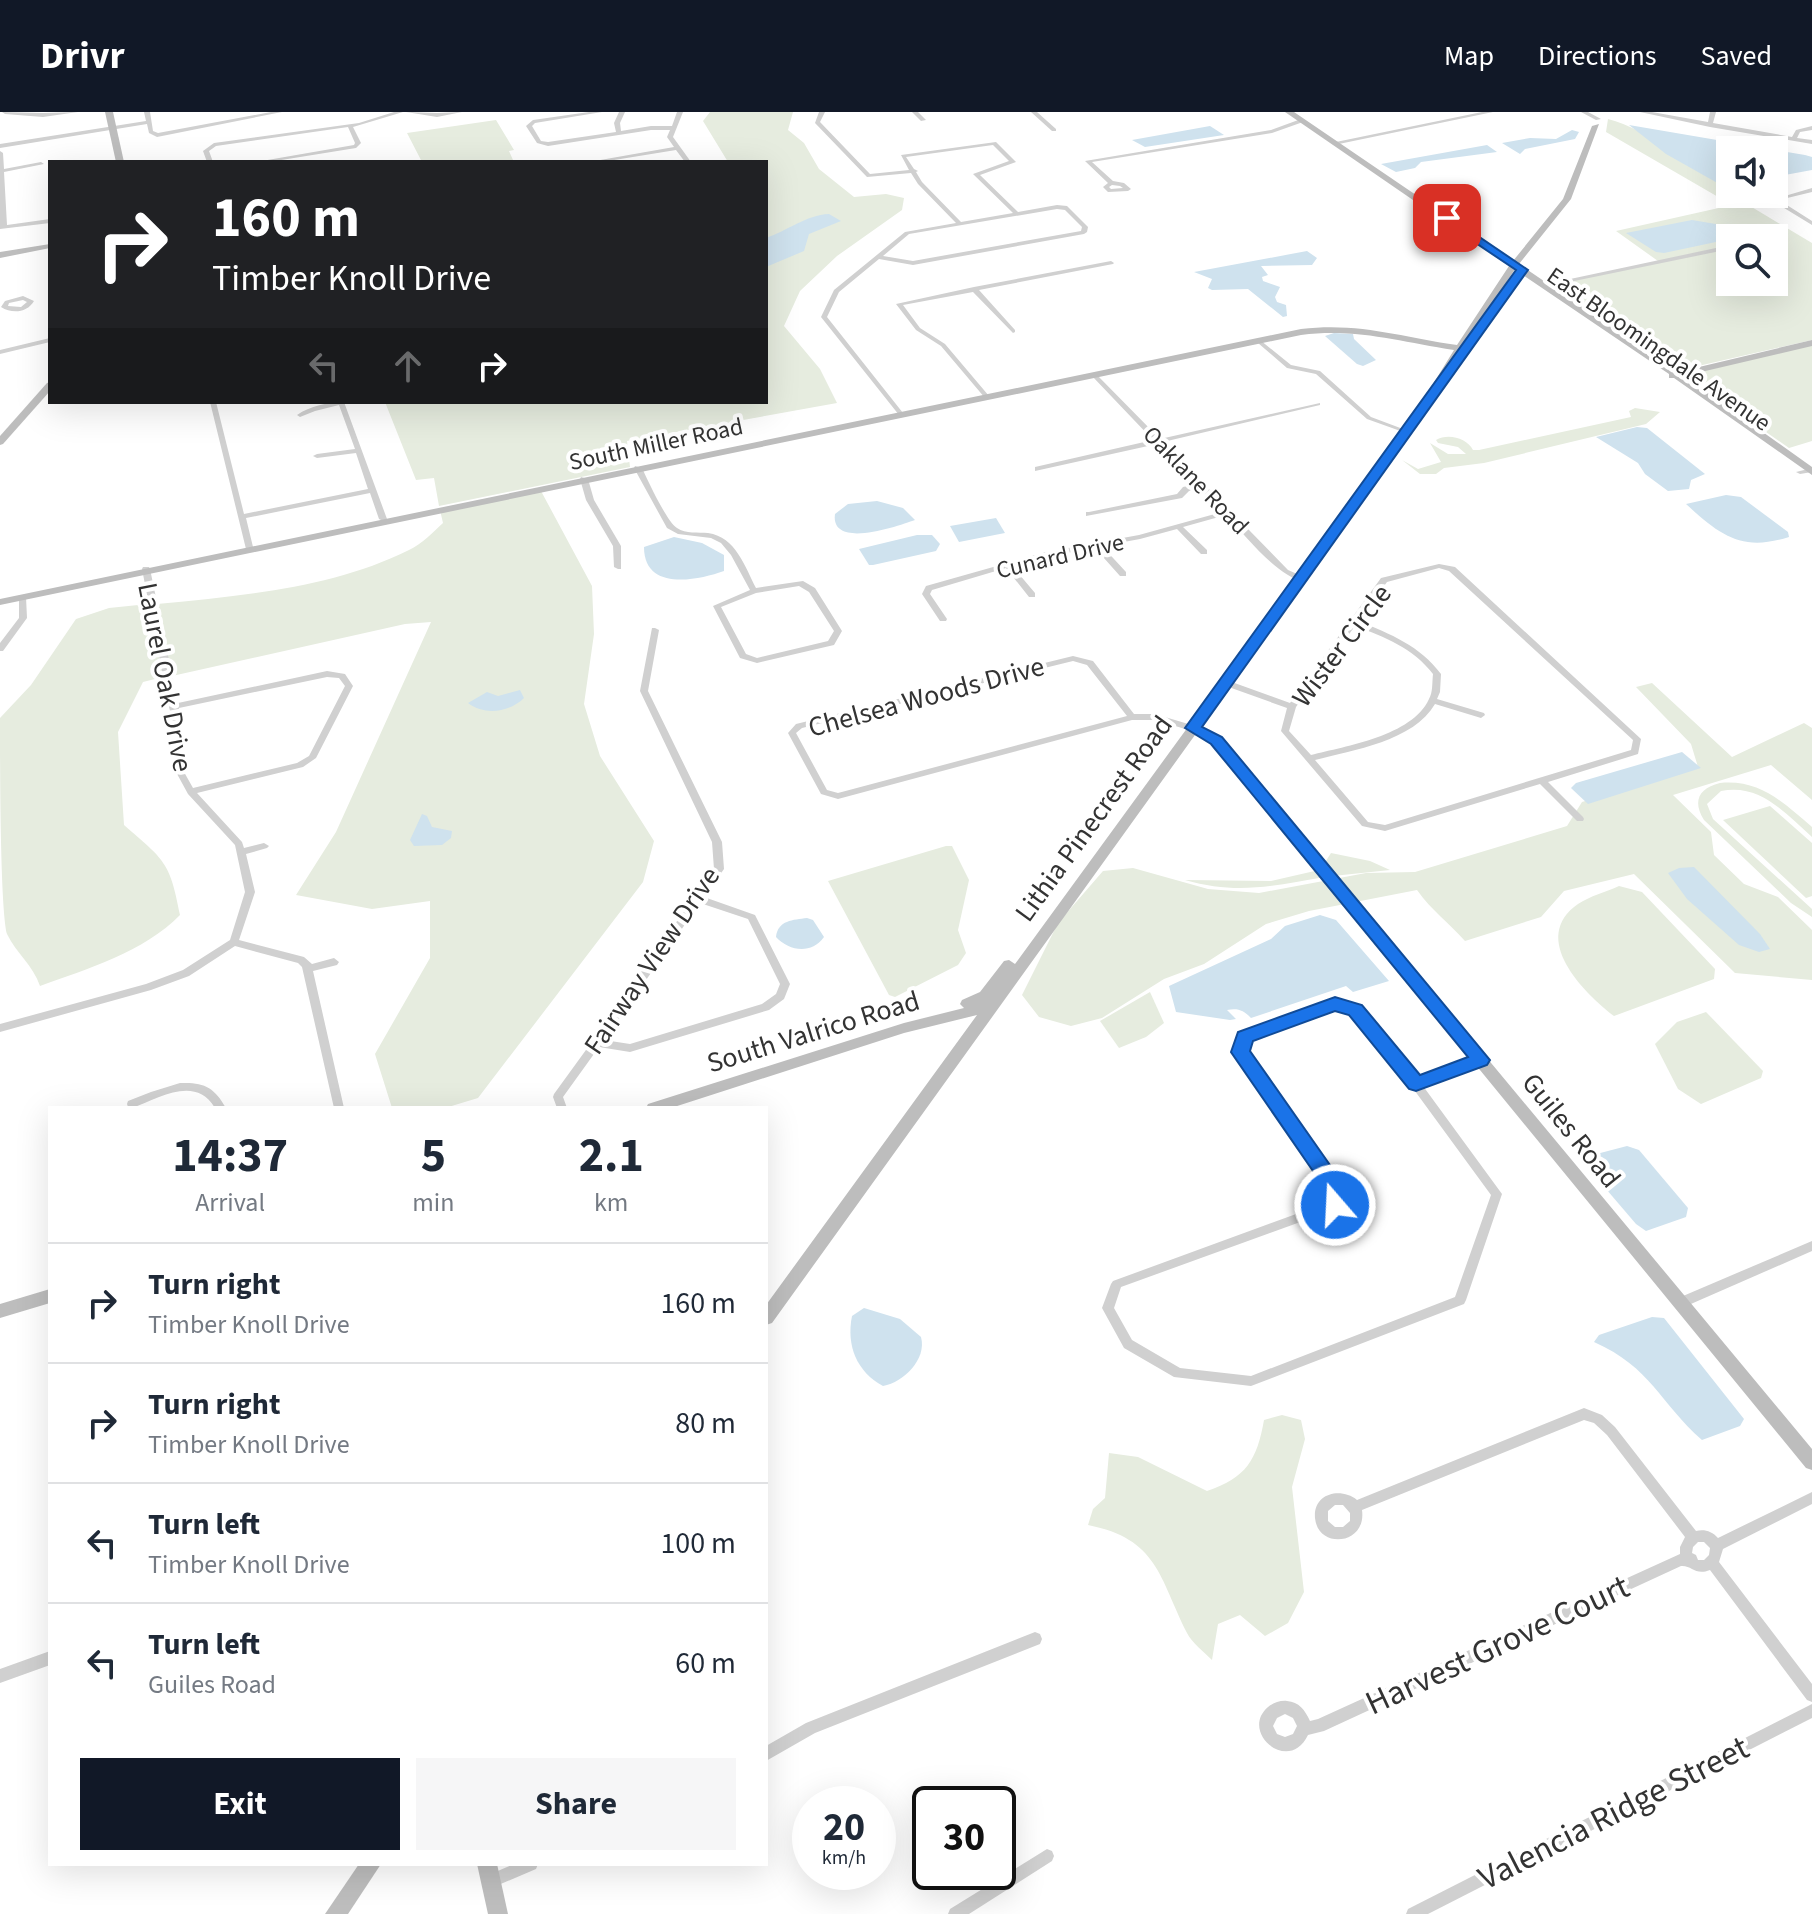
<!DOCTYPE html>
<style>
body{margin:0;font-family:"Source Sans 3",sans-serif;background:#f6f6f7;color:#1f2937;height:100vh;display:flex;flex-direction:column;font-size:30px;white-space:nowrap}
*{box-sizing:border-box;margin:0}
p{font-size:26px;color:#747a83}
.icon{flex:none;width:44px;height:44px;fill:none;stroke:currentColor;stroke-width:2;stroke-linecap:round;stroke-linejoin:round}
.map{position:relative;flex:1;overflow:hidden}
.side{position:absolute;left:48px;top:994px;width:720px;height:760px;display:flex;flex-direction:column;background:#fff;border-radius:0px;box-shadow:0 8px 32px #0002}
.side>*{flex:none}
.guide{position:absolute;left:48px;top:48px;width:720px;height:244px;border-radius:0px;box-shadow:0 8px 32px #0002;background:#202124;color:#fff;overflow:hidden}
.buttons{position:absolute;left:1716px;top:24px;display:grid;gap:16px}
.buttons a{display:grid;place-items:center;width:72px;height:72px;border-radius:0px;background:#fff;box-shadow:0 8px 32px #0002;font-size:40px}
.speed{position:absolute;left:792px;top:1674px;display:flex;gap:16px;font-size:40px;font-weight:700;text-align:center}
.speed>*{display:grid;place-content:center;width:104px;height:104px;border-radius:50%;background:#fff;box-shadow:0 8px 32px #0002;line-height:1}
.speed small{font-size:20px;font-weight:400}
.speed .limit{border:4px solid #111;border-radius:12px;background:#fff;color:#111}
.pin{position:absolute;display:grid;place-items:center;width:68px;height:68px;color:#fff;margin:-34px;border-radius:16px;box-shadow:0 4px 12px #0006}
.me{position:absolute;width:88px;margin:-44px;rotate:341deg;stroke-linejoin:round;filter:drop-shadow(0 0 6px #0008)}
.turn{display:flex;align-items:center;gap:28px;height:168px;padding:0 32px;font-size:36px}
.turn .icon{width:104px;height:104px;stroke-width:2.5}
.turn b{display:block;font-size:56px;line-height:68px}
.lanes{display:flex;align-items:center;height:76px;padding:0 32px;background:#0003;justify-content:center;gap:40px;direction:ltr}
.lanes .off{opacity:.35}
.eta{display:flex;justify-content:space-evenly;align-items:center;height:136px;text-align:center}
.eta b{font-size:48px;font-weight:700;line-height:56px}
.cta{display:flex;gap:16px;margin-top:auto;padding:16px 32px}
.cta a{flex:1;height:92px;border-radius:0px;background:#111827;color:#fff;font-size:32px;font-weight:700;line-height:92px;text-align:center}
.cta a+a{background:#f6f6f7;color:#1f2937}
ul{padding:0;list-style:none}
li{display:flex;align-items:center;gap:24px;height:120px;padding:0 32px;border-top:2px solid #e0e1e3}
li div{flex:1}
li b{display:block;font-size:30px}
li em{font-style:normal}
header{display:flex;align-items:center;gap:48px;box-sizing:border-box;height:112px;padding:0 40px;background:#111827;color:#fff}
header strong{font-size:38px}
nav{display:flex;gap:44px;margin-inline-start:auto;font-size:28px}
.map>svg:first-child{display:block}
.green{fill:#e6ecdf;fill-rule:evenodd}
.water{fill:#cfe2ee}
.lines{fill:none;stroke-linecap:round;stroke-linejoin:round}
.street{fill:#d0d0d0;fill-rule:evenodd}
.secondary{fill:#bdbdbd;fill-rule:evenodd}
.route{fill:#1a73e8;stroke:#114b97;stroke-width:2}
.labels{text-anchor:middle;stroke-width:8;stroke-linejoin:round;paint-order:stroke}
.far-street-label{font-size:24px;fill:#333;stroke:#fff}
.street-label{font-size:28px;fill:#333;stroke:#fff}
.near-street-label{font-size:34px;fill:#333;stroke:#fff}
</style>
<header>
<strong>Drivr</strong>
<nav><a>Map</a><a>Directions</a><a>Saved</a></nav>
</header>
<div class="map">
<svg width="1812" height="1802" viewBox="0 0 1812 1802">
<rect width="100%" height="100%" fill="#fff"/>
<!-- green -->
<g class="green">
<polygon points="710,0 793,0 788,18 804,31 819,57 854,85 886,82 904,86 902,98 837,144 800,179 784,214 820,257 837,291 627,329 630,355 439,394 434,366 416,368 385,290 766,290 766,50 728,50 703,9"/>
<path d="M1608,7C1649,18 1686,50 1722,72L1730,82L1812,131V228L1672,260L1549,174L1658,149L1616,119L1732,93L1606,20ZM1730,126H1774V170H1730Z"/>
<polygon points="496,8 514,38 509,39 513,48 422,50 407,21"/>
<polygon points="1812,232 1812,329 1789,336 1684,263"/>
<path d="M1635,296L1660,300L1646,312L1484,351L1444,356L1436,362H1420L1402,348L1418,357L1441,350L1430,331L1448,342H1466L1458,335L1438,331L1436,328C1448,321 1467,326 1473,338H1479L1631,305L1629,299Z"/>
<path d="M541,379L592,474L594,522L584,592L600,644L654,729L643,770L478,986L445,996H392L375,942L430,846V789L372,797L296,783L336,720L431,510L405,512L172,564L157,492C240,484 333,476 409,438C422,432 433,420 443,411L440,398Z"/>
<path d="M148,492L163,565L143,570L118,620L124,713C164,748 170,749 180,803C144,840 87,857 40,874C33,853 16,841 7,822C0,793 0,647 0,606L31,573L76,507L109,496Z"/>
<path d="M1652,571L1732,645L1804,611L1812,616V688L1771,653L1673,683L1711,720L1714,743L1744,772L1778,785L1812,818V868L1735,861L1634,762L1564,779L1541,805L1465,829C1448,810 1432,799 1417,778L1309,799L1266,812L1204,852L1164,867L1102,906L1071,914L1039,905L1022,883L1058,811L1103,759L1133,756L1208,777L1259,781L1366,761L1415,760L1567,714L1582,690L1698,655L1691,632L1636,575Z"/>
<path d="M1720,671C1760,667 1784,691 1812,715V725C1785,701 1760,671 1721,679L1707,692L1713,707L1812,797V805L1791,791L1704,708C1692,689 1699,676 1720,671Z"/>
<polygon points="1770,694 1812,731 1812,784 1806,786 1723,708"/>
<polygon points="946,734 952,734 969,768 958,818 966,841 958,853 895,885 889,883 828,769"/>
<polygon points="1331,741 1370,749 1390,758 1333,764 1324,752"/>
<path d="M1319,758L1325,765C1273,774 1237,783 1185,768L1271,769Z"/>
<path d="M1619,774L1642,780L1715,857L1714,867L1614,904C1583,880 1529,826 1578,792C1590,784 1606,780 1619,774Z"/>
<polygon points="1150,880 1164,911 1146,925 1119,936 1100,909"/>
<polygon points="1706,900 1763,959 1761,966 1701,992 1678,977 1655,932 1677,910"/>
<path d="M1282,1303L1301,1308L1305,1327L1292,1375L1304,1480L1288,1511L1265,1524L1240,1503L1218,1512L1212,1548C1204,1540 1192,1531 1187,1521C1159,1465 1158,1427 1088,1413L1093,1397L1105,1386L1109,1341L1138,1345L1207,1379C1246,1366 1257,1348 1264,1308Z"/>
</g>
<!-- water -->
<g class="water">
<polygon points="1629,13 1805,43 1812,45 1812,58 1774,65 1774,38 1730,38 1730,73 1721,73 1666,42"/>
<polygon points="1210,14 1224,23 1145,35 1132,28"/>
<polygon points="1572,18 1579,20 1575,27 1525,37 1520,42 1502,31 1530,26 1556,27"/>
<polygon points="1487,33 1497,40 1421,50 1415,56 1396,60 1381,52"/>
<path d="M829,102L841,109L809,122L804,139L766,155V126C787,119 806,103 829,102Z"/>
<polygon points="1692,108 1763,120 1664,141 1656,140 1626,121"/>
<polygon points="1307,139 1317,146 1312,153 1261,154 1268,163 1262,165 1263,169 1280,175 1275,185 1277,190 1286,193 1287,204 1283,205 1248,177 1212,178 1208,176 1212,167 1194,160"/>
<polygon points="1334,221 1353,222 1354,227 1376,248 1363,254 1357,252 1325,224"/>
<polygon points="1637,315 1647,316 1705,362 1691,368 1689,377 1668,379 1645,362 1638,351 1596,325"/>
<path d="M1726,383L1741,385L1788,420L1789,425C1742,440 1721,424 1686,392Z"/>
<path d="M877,389L903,396L915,408C898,414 830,438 835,402L848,392Z"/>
<polygon points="996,406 1005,421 959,430 950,414"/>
<polygon points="917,423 932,423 940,432 936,439 873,453 869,453 859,437"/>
<path d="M674,425L702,431L724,443V459C696,469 644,479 644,435Z"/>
<path d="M520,578L524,586C510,600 485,604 468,591L487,580L498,584Z"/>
<polygon points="1682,640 1701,656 1588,692 1571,676 1576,671"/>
<polygon points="422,702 427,704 432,715 452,719 451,726 442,733 414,734 410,728"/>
<polygon points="1694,755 1760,822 1770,837 1759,840 1739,833 1687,787 1668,761 1679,756"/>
<path d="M1320,803L1336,808L1389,869L1353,880L1346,874L1251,906C1243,898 1238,896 1227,898L1236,907L1230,908L1176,900L1169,874L1271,827L1285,814Z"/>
<path d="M807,806L813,808L824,825C811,843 789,839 776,825C778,808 793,808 807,806Z"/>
<polygon points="1627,1034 1639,1038 1688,1096 1686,1105 1646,1119 1636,1112 1583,1050 1585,1045"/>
<path d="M864,1196L900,1207L921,1225C927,1247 904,1270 883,1274C857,1260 846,1234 852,1204Z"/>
<path d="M1652,1205L1664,1206L1744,1307L1740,1314L1702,1328C1659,1290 1652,1256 1594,1230L1599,1223Z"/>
</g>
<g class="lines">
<!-- street -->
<g class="street">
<polygon points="2,0 43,1 78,0 43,5 5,2"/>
<polygon points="144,0 150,0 153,19 158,21 271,0 282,0 157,25 149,21 147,12 0,36 0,32 146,9"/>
<polygon points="394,0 403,0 353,15 361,31 356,36 269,50 256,50 354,33 355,31 348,15 216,34 209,39 213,50 207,50 203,39 214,31 359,11"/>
<polygon points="406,0 437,1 462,0 437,5"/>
<polygon points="589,0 602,0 535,11 532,14 541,29 548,30 616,20 614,11 619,0 625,0 620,11 621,19 651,14 672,14 677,0 683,0 673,25 691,50 685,50 676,38 602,50 589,50 674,35 667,25 670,18 651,18 548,34 537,31 526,14 533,8"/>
<path d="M819,0H825L820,10L870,62L909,58L901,43L996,30L1016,50L980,63L1018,100L1057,93L1067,94L1088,115L1087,120L1084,122L913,153L879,147L839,180L827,205L903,301V303H899L821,205L834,178L905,120L956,111L918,72L911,61L867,65L815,11ZM993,33L1009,49L973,62L1013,101L961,110L922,70L916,60L918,59L914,57L906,45ZM1057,97L1065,98L1082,115L1081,119L913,149L883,144L909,122Z"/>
<polygon points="912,0 918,0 926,8 921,9"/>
<polygon points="1031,0 1037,0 1056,17 1056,19 1052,19"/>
<polygon points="1482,0 1493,0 1334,33 1331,31"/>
<polygon points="1581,0 1588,0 1601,7 1596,8"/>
<polygon points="1640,0 1652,0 1708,10 1710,0 1716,0 1713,11 1792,25 1796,18 1812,14 1812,18 1800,20 1797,26 1812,28 1812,32 1710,15"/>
<path d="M1301,7L1304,9L1303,10L1272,21L1092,50L1113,69L1124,71L1131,77L1128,79L1108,80L1103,75L1108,71L1085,49L1271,18ZM1112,73L1120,74L1123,76L1111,77L1109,75Z"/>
<polygon points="0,39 3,41 4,57 41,50 44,52 4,60 7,113 50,107 50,111 0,117"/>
<polygon points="1812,76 1812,80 1779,88 1812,109 1812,113 1771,88"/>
<polygon points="1780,123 1782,124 1782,126 1774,128 1774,126 1771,126"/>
<polygon points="1730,133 1730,137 1545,175 1542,173"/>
<polygon points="1111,149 1114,151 1113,152 979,178 1015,218 1015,220 1013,221 973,180 903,193 920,216 945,232 989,284 990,285 987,287 985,286 941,234 916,218 896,192 974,175"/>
<path d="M23,184L34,189C27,201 12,202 1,195L5,189ZM23,188L27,190L21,195L8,194L9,191Z"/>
<polygon points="50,226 50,230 0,242 0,238"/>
<polygon points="1260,228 1291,253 1320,259 1371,305 1411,320 1406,321 1367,307 1316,262 1287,256 1258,231 1258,229"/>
<path d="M1092,262H1096L1160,327L1320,291V293L1163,330L1288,458L1304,465V469C1279,467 1244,422 1226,403L1183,415L1207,438V442H1201L1177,417L1140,427L1102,434L1126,460V464H1120L1095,436L1050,444L1013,455L1035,481V485H1029L1006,456L932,478L930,482L947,507L946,509H940L922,482L926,474L1046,440L1139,423L1222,400L1199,376L1189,379L1182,386L1086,404V400H1089L1177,382L1183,375L1196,372L1157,332L1035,359V355L1153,328L1092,264Z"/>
<path d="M210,290H216L244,402L368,377L356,341L317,346L313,344L317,342L355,337L339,293L315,299L300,305L297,303C310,294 328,290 344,290L387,407L383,409L379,407L370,381L246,406L253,435L249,437H246Z"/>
<path d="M635,354L642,356C648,369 667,410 677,416C686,422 698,420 708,421C736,425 745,455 756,476L803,469L815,476L842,519L834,533L757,551L740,546L713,494L750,478L731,443L721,431L711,426L678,422L667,416L634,356ZM799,474L809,480L834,519L828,529L757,546L746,542L721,495L756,481Z"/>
<polygon points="1812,356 1812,360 1800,362 1796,360"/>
<polygon points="581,365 588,367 594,388 621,434 621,457 618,457 614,455 613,434 586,388 580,367"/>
<path d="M1439,452L1455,455L1641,627L1638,642L1548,670L1583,705L1584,707L1583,709H1577L1540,672L1385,719L1362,714L1281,619L1287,596L1223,573L1222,571L1226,568L1229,569L1290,591L1381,466ZM1439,456L1449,459L1633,628L1631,638L1385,713L1368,710L1315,648C1353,638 1414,629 1435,592L1481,606L1485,603L1484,601L1437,587L1440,580L1441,562C1420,534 1391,522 1358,509L1387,470ZM1355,514C1385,525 1413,536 1433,562C1432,571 1433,580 1429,587C1412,624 1346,634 1311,643L1289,619L1296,595Z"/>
<path d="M143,455H149L150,457L178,591L327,559L345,562L353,574L316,646L303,655L197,681L242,730L244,736L264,731L269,734L267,736L246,742L255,780L239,828L304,845L312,852L334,846L339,850L337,853L313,859L344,996H334L302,855L298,851L235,834L189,864L151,878L0,920V912L146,872L183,858L230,828L245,780L235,733L188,682L176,660L175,618L169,595L142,457ZM327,565L339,566L345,574L309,644L297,651L193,676L184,660L183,618L179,596Z"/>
<polygon points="19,483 22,483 26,485 27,506 3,539 0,539 0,531 19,506"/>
<path d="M652,516H655L659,518L648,579L722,730L724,757L704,785L755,803L790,872L784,887L769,898L630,940L599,935L563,985L567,996H557L553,985L554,982L591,931V927L594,926L714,757L712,730L640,579ZM700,791L748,807L780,872L776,882L762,892L630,932L604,928Z"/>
<path d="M1073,544L1093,549L1134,602H1155L1195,614L1196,616L1192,619L1155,608H1132L838,687L821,682L788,621L796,612ZM1073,549L1087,553L1127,604L838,681L827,678L796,621L802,616Z"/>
<path d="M1335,888L1360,895L1418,967L1481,944L1485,945L1486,948L1485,951L1423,974L1502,1082L1466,1188L1464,1192L1251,1274L1174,1265L1124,1236L1102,1196L1111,1172L1113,1169L1329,1090V1074L1236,940L1241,922ZM1335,896L1353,901L1412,975L1491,1083L1455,1185L1251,1264L1180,1256L1132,1228L1114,1196L1121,1175L1339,1096L1341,1093L1338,1070L1246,940L1249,927Z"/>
<path d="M180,971C204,970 214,975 226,996H215C195,963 160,986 132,996L128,995L127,992L128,989L151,980Z"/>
<polygon points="1812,1129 1812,1139 1684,1195 1680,1196 1676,1195 1674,1191 1676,1187"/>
<path d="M1584,1296L1602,1303L1615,1315L1696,1419C1704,1417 1712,1419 1718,1426L1812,1380V1392L1723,1437L1719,1450L1812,1572V1590L1807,1588L1710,1458C1695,1464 1692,1453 1681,1454L1324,1619L1308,1623C1289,1663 1239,1620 1268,1595C1273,1591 1281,1588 1287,1589C1299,1590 1305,1598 1310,1609L1318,1607L1680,1442V1435L1685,1425L1607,1323L1594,1311L1584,1308L1362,1398C1367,1433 1318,1438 1315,1406C1313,1381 1341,1375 1357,1388ZM1335,1393H1343L1350,1401V1409L1343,1415H1335L1328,1409V1399ZM1698,1430H1704L1710,1436L1709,1443L1704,1448H1698L1696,1443L1692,1441L1693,1435ZM1285,1602L1293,1606L1297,1614L1293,1622L1285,1625L1277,1622L1273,1614L1277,1606Z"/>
<polygon points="1035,1520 1040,1522 1042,1527 1040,1532 815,1621 766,1649 766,1634 806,1611"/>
<polygon points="50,1539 50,1553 0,1571 0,1557"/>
<polygon points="1812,1592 1812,1606 1428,1802 1406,1802 1408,1797"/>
<polygon points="1047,1737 1052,1739 1054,1744 1052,1749 969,1802 948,1802 950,1797"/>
<polygon points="514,1752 538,1752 536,1757 496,1774 491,1776 486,1774 484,1769 486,1764"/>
</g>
<!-- secondary -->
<g class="secondary">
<polygon points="105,0 113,0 124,50 116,50"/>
<path d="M1285,0H1294L1513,149L1563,87L1592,14L1599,12L1571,87L1519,152L1678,260L1812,228V234L1684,264L1812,355V363L1674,266H1669V262L1523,163L1485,219H1479L1478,217L1517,159L1515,157L1465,235L1468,237L1462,240L1411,322L1200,615L1221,626L1812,1337V1358L1806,1356L1213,632L1195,623L772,1211L766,1213V1193L977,903L904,921L671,996H646L648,992L904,911L964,896L960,892L962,888L980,880L1004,849L1009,848L1015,852L1404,319L1454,238C1399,230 1358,216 1301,223L0,493V487L1301,217C1359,210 1401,225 1457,233L1509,154Z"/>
<polygon points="50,132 50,136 0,146 0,140"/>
<polygon points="50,270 50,279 3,332 0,333 0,324 47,271"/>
<polygon points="50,1177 50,1191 0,1206 0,1192"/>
<polygon points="359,1752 381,1752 348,1802 325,1802"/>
<polygon points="477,1752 497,1752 508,1802 488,1802"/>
</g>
</g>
<!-- route -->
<polygon class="route" points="1447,103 1528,158 1202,615 1222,625 1490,948 1487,953 1416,979 1409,977 1349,903 1335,899 1253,929 1250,939 1344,1073 1345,1093 1335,1101 1325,1093 1324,1075 1231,940 1238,920 1335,885 1362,893 1420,963 1468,945 1211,632 1185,616 1516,158 1443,109"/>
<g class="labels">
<!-- far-street labels -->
<g class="far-street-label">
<text transform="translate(1659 237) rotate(35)" y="8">East Bloomingdale Avenue</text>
<text transform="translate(656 332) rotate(-12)" y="8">South Miller Road</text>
<text transform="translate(1196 368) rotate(46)" y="8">Oaklane Road</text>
<text transform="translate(1060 444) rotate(-13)" y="8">Cunard Drive</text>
</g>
<!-- street labels -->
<g class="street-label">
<text transform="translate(1341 533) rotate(-53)" y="10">Wister Circle</text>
<text transform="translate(166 565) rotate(79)" y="10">Laurel Oak Drive</text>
<text transform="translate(926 584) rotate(-15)" y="10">Chelsea Woods Drive</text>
<text transform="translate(1093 706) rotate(-54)" y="10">Lithia Pinecrest Road</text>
<text transform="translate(651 848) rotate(-56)" y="10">Fairway View Drive</text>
<text transform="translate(813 919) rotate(-17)" y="10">South Valrico Road</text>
<text transform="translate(1572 1018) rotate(51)" y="10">Guiles Road</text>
</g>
<!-- near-street labels -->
<g class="near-street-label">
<text transform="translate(1497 1532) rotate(-25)" y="12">Harvest Grove Court</text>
<text transform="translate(1613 1700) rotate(-27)" y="12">Valencia Ridge Street</text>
</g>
</g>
</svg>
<div class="buttons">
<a><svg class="icon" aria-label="sound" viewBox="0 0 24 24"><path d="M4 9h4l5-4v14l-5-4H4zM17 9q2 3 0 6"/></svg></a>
<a><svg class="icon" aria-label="search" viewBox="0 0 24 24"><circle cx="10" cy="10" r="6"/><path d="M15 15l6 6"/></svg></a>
</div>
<div class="speed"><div>20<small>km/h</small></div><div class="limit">30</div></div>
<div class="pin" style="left:1447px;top:106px;background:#d93025"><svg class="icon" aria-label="arrive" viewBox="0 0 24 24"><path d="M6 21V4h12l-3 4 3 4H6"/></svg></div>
<svg class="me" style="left:1335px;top:1093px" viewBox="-20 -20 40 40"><circle r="17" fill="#1a73e8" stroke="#fff" stroke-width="3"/><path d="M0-11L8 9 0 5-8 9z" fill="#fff"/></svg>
<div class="guide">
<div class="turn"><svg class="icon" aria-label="right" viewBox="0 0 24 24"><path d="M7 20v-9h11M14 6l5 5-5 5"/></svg><div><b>160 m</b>Timber Knoll Drive</div></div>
<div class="lanes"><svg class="icon off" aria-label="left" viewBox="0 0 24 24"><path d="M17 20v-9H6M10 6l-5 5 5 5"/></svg><svg class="icon off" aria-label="ahead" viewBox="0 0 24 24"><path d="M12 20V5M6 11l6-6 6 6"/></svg><svg class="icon" aria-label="right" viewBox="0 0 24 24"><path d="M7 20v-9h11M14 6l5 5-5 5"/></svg></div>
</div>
<section class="side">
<div class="eta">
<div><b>14:37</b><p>Arrival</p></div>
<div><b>5</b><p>min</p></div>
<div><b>2.1</b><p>km</p></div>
</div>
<ul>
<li><svg class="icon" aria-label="right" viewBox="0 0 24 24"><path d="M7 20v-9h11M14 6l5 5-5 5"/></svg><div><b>Turn right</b><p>Timber Knoll Drive</p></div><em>160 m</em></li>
<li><svg class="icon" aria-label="right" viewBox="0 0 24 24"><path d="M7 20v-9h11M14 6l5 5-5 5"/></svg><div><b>Turn right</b><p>Timber Knoll Drive</p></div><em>80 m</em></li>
<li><svg class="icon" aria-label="left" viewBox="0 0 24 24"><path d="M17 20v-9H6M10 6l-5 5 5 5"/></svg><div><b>Turn left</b><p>Timber Knoll Drive</p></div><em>100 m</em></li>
<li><svg class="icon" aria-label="left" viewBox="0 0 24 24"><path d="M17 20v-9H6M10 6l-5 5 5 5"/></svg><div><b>Turn left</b><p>Guiles Road</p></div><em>60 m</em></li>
</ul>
<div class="cta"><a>Exit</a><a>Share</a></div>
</section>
</div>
